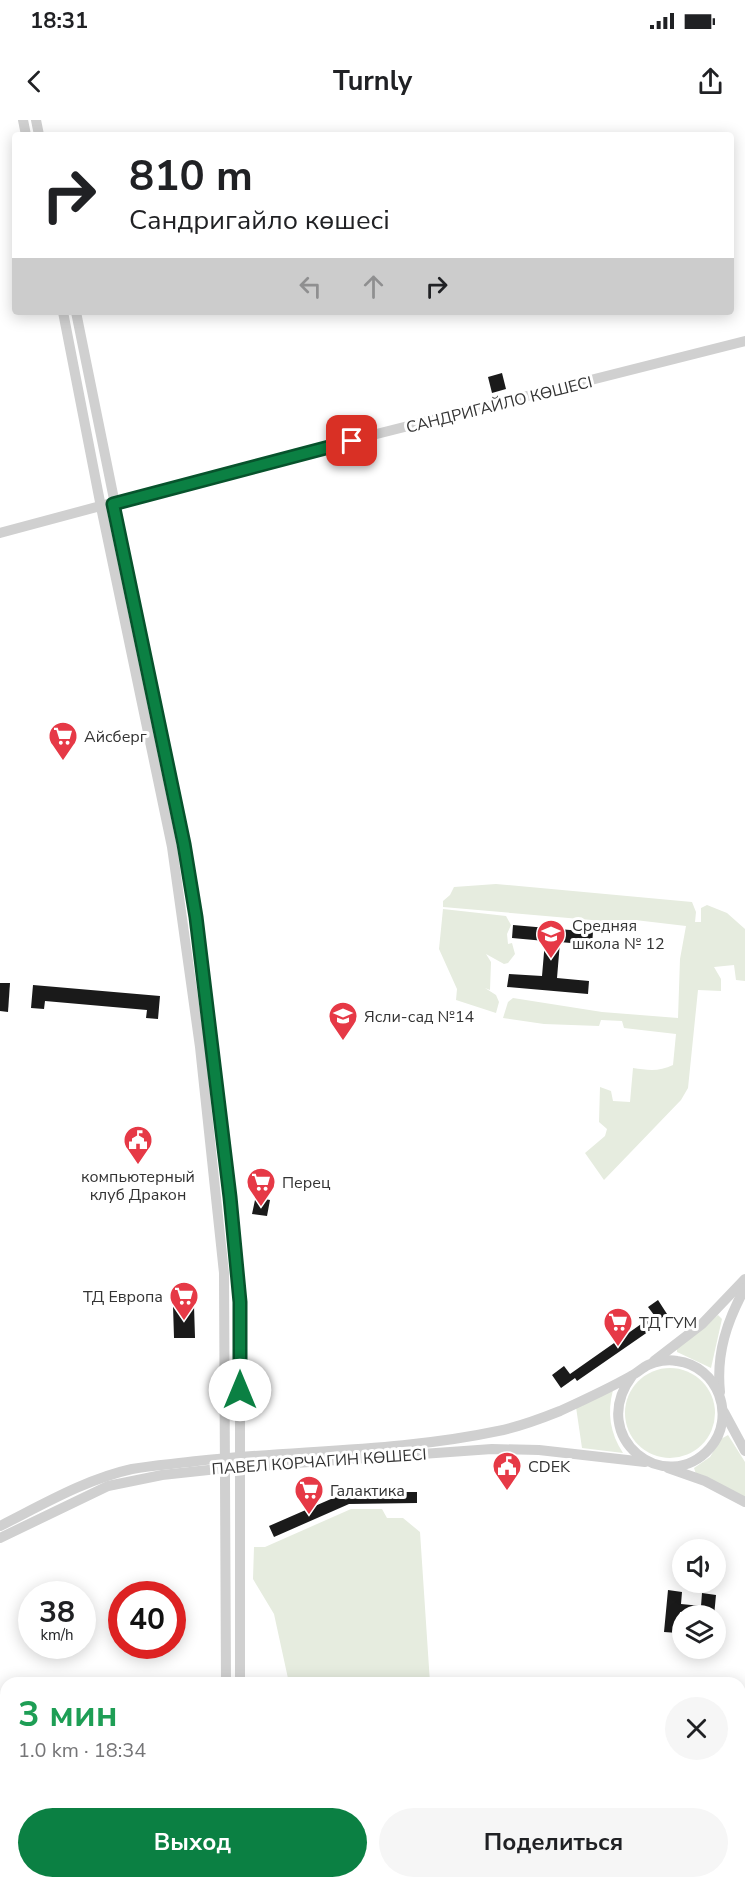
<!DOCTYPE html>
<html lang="ru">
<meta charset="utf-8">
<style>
body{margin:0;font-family:"Nunito Sans",sans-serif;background:#f6f6f6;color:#202124;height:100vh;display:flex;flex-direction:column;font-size:22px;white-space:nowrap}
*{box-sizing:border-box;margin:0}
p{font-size:20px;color:#757577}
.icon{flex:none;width:33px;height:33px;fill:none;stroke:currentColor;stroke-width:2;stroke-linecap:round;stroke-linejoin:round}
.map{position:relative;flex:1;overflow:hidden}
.sheet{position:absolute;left:0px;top:1557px;width:746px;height:212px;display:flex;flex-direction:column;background:#fff;border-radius:18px 18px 0 0;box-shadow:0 3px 15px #0003}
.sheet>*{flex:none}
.banner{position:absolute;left:12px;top:12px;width:722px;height:183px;border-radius:6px;box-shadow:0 3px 15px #0003;background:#fff;color:#202124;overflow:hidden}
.tools{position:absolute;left:672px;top:1419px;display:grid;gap:12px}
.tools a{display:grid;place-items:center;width:54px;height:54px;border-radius:50%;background:#fff;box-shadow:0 3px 15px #0003;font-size:30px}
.speed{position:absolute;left:18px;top:1461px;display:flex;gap:12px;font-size:30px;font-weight:700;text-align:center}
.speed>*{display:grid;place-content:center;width:78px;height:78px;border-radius:50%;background:#fff;box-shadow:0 3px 15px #0003;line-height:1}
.speed small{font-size:15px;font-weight:400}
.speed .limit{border:9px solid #d22;background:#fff;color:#111}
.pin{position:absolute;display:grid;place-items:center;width:51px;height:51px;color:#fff;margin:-26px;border-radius:12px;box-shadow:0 3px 9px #0006}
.me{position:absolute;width:66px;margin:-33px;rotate:0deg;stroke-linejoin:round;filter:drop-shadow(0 0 4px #0008)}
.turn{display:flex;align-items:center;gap:21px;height:126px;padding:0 18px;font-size:27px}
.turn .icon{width:78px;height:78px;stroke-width:2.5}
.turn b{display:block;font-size:42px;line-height:51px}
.lanes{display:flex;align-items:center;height:57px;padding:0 18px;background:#0003;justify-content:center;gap:30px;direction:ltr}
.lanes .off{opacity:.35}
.round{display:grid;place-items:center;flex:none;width:63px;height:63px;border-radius:32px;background:#f6f6f6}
.headline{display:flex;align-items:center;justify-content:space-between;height:102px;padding:0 18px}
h1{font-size:36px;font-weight:700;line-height:45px;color:#1e9e55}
.primary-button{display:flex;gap:12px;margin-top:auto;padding:12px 18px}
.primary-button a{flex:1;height:69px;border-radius:36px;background:#0b8043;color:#fff;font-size:24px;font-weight:700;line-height:69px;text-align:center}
.primary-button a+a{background:#f6f6f6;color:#202124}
.status{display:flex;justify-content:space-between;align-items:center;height:42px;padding:0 30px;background:#fff;direction:ltr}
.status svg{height:16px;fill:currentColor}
header{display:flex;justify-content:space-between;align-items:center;height:78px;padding:0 18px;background:#fff;font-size:27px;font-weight:700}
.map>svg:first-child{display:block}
.green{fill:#e6ecdf}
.building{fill:#1a1a1a}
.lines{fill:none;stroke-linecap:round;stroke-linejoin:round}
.tertiary{stroke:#d0d0d0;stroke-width:10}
.route-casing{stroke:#07532c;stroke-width:15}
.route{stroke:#0b8043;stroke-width:10}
.labels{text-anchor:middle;stroke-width:6;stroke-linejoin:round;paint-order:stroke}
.street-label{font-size:16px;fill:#333;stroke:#fff}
.poi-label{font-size:16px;fill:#333;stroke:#fff;text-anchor:start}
</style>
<div class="status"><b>18:31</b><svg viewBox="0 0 49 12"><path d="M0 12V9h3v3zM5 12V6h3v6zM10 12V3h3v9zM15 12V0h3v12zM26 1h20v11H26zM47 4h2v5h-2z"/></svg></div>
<header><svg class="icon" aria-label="back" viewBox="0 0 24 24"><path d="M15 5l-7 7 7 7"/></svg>Turnly<svg class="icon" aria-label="share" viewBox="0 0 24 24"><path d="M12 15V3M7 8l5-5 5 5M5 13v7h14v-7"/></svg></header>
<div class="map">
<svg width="745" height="1768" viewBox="0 0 745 1768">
<rect width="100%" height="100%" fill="#fff"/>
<!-- green -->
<g class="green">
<path d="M496,764L692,782L696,792L695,802H701V788L707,785L727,793L745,809V861L736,860L734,845L714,847L721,859V871L698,870L688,968L681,980L604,1060L585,1033L605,1016L607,1009L599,1002L600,967L611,971L613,981L630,982L633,948C647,950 659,952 673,945L676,914L624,908L622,901L601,900L599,906L544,904L503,898L508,882L513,878L602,892L678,898L680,839L686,806L635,800L603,801L443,787V781L450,775L454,767Z"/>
<polygon points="443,789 506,796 511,805 507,814 508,824 512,823 515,834 508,843 504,844 486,834 491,842 490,870 485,868 496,875 499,882 496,893 456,880 457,869 439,829"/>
<polygon points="718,1195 722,1199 711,1248 677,1232 677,1228"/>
<circle cx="670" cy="1293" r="45"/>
<path d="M613,1270C607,1293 610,1313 623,1333L582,1328L576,1287Z"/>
<polygon points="728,1315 745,1342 745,1377 696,1354 694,1348 710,1337 721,1319"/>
<polygon points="351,1389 382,1389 387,1398 403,1398 420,1412 430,1563 289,1563 274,1494 253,1459 254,1427 265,1427"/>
</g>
<!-- building -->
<g class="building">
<polygon points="502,253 506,269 492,273 488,257"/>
<polygon points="513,805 593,812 592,825 560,822 557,858 589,861 588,874 507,867 509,854 542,856 545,821 512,818"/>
<polygon points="0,863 10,863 8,892 0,891"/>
<polygon points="33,865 160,876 158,899 146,898 147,890 45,881 44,889 31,888"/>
<polygon points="260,1078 270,1080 267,1096 252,1094 255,1080 259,1080"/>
<polygon points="658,1180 667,1194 653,1204 655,1207 577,1261 575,1258 561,1268 552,1255 564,1246 570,1254 654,1195 648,1187"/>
<polygon points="194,1185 195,1218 174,1218 173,1186"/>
<polygon points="347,1372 417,1372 417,1383 349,1384 274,1417 269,1406"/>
<polygon points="668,1470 682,1472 681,1484 701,1486 702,1473 716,1475 714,1496 680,1492 678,1513 664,1512"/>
</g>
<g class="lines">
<!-- tertiary -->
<g class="tertiary">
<polyline points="23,0 26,15"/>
<polyline points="36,0 39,15"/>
<polyline points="63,192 101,387 172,727 200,927 224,1153 226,1563"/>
<polyline points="76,192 184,724 212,921 240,1182 240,1563"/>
<polyline points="0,413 238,349 745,221"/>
<polyline points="654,1241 702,1204 745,1159"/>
<path d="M720,1272C716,1233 727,1201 745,1168"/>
<polyline points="724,1292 745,1331"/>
<polyline points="668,1348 705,1361 745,1382"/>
<path d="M0,1406C42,1385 86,1359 132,1349C153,1345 175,1344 197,1341C297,1330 400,1332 498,1311C519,1307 540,1299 560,1291C584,1280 608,1269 631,1256C637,1253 642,1248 648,1245C656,1241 668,1239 677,1241C718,1246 737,1297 710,1328C666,1378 586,1318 632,1256"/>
<polyline points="0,1418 108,1366 162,1355 227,1348 492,1329 539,1330 645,1342"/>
<polyline points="227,1762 227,1768"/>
<polyline points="240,1762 240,1768"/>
</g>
</g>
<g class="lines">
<!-- route casing -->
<g class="route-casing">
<polyline id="route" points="240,1270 240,1182 230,1077 196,797 184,724 113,384 352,321"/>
</g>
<!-- route -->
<use href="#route" class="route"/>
</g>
<!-- icons -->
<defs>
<g id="supermarket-pin" transform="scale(1.5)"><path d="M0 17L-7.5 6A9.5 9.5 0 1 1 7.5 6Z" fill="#e63946" stroke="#fff"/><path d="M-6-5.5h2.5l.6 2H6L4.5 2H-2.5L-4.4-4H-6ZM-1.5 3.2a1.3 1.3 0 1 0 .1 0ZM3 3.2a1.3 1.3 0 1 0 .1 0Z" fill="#fff"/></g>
<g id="school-pin" transform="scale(1.5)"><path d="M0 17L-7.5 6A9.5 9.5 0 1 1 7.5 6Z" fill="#e63946" stroke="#fff"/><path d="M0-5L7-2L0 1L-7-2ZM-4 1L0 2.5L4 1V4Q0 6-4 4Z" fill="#fff"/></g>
<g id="civic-pin" transform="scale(1.5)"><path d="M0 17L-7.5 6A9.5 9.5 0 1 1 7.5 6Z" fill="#e63946" stroke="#fff"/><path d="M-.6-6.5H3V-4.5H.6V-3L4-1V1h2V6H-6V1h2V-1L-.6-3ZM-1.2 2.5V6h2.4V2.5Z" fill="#fff"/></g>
</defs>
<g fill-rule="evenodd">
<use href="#supermarket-pin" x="63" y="616"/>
<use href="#school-pin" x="551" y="814"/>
<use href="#school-pin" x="343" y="896"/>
<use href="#civic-pin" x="138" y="1020"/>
<use href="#supermarket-pin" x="261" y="1062"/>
<use href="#supermarket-pin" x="184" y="1176"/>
<use href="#supermarket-pin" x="618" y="1202"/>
<use href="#civic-pin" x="507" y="1346"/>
<use href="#supermarket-pin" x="309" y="1370"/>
</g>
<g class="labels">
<!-- street labels -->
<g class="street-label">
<text transform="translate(499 284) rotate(-14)" y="6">САНДРИГАЙЛО КӨШЕСІ</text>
<text transform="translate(319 1341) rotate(-4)" y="6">ПАВЕЛ КОРЧАГИН КӨШЕСІ</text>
</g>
<!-- poi labels -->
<g class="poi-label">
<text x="84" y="622">Айсберг</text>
<text x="572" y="811">Средняя<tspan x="572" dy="18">школа № 12</tspan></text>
<text x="364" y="902">Ясли-сад №14</text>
<text x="138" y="1062" text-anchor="middle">компьютерный<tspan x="138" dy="18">клуб Дракон</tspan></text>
<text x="282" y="1068">Перец</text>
<text x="163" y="1182" text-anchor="end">ТД Европа</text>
<text x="639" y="1208">ТД ГУМ</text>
<text x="528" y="1352">CDEK</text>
<text x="330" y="1376">Галактика</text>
</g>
</g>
</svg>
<div class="tools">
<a><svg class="icon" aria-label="sound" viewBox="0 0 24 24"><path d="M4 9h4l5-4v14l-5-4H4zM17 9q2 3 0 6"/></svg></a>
<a><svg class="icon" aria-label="layers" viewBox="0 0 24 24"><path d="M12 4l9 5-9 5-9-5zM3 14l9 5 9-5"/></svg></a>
</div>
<div class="speed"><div>38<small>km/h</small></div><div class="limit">40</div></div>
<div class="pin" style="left:352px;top:321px;background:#d93025"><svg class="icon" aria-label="arrive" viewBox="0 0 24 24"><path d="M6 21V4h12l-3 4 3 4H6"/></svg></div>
<svg class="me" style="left:240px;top:1270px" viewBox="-20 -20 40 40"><circle r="19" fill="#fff"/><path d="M0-13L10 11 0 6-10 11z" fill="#0b8043"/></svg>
<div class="banner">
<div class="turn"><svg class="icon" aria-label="right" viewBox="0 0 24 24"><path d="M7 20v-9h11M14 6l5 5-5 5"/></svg><div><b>810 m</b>Сандригайло көшесі</div></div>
<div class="lanes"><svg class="icon off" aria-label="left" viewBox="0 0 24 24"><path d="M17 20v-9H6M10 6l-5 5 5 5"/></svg><svg class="icon off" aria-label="ahead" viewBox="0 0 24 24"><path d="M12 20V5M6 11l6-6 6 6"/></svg><svg class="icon" aria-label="right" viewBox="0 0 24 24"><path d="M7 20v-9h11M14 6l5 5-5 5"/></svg></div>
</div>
<section class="sheet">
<div class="headline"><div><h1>3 мин</h1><p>1.0 km · 18:34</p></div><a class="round"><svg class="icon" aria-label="close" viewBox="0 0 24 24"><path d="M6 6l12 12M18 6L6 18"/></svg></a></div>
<div class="primary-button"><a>Выход</a><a>Поделиться</a></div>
</section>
</div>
